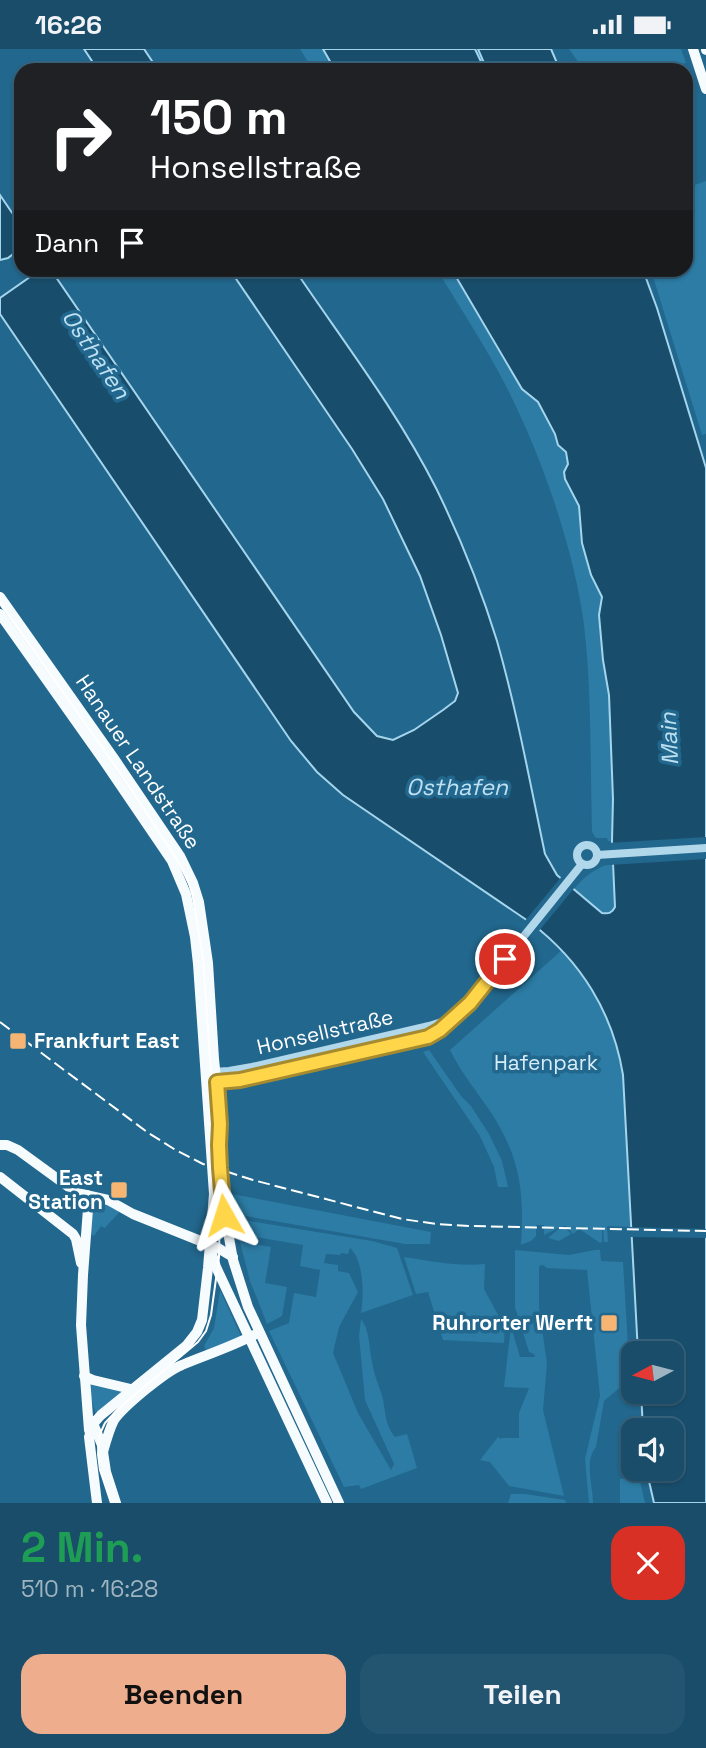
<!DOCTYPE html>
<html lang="de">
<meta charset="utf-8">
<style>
body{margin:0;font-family:"Space Grotesk",sans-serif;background:#235470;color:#f1f3f6;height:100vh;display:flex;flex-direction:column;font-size:26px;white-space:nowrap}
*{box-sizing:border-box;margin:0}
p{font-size:23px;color:#9fb4c1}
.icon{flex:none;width:38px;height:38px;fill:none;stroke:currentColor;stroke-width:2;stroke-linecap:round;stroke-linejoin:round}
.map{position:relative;height:1454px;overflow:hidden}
.side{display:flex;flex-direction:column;background:#1a4d6a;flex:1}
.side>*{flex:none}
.banner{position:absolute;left:14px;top:14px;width:679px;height:214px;border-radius:21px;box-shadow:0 2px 5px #0004,0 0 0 2px #38647e;background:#202124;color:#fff;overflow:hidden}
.needle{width:46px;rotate:263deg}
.tools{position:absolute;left:621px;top:1292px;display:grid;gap:14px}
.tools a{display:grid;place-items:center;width:63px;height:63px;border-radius:14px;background:#1a4d6a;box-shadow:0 2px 5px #0004,0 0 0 2px #38647e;font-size:35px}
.pin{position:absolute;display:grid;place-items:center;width:60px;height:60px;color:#fff;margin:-30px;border:4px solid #fff;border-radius:50%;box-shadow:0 2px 7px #0007}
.me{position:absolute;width:77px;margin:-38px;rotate:354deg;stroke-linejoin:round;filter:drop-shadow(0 0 5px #0008)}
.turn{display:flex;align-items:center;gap:24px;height:147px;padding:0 21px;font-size:32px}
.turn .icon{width:91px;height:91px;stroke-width:2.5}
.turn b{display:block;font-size:49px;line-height:60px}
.then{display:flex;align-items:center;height:66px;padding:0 21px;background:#0003;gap:14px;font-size:26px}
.round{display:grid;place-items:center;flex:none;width:74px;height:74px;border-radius:21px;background:#235470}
.head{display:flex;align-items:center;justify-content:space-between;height:119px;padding:0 21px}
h1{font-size:42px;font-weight:800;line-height:52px;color:#1e9e55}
.action{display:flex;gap:14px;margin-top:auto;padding:14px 21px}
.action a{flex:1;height:80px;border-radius:21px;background:#eead8d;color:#111;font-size:28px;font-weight:800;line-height:80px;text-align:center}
.action a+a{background:#235470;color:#f1f3f6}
.status{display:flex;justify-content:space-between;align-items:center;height:49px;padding:0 35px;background:#1a4d6a;direction:ltr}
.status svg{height:19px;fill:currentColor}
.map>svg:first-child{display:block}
.green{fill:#2c7ca5}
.water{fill:#184e6c;stroke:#a5d5ec;stroke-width:2}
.pier{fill:#22678d}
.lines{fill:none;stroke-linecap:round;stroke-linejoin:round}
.minor{stroke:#b1d7eb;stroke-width:8}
.major{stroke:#f6fbfe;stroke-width:10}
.tram{stroke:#fff;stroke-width:2}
.rail{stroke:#fff;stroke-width:2;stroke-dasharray:12 5;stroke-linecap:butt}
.route-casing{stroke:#a68a30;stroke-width:18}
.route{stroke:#ffd54a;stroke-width:12}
.poi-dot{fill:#f7b573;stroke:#22678d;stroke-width:2.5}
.labels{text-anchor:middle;stroke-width:7;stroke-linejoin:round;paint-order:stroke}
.street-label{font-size:21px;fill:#fff;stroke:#22678d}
.poi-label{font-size:21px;font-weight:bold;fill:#fff;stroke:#22678d;text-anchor:end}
.park-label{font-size:21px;fill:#d6edf8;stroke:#22678d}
.water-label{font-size:23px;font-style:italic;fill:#bde0f2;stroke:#22678d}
</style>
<div class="status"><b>16:26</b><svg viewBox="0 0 49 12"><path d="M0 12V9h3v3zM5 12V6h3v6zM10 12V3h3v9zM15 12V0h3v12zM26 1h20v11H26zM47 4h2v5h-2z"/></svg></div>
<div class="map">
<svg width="706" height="1454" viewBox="0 0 706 1454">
<rect width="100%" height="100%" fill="#22678d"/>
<!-- green -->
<g class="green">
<polygon points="300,0 323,0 335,21 313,21"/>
<polygon points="569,0 681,0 686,14 648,21 584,21"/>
<polygon points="706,132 706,385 702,386 651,221 686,220 686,139"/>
<path d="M437,221H452L522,340L538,353L562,400L566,403L568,415L564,423L579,457L582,494L591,526L602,548L599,566L603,611L609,646L613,750L612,792H608L607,789H596L592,783C590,714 592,644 584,576C574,500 542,408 507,339C486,298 461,260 437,221Z"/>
<path d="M612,815L615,859C612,864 609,865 603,864L574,840C584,828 597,817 612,815Z"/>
<path d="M562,901C595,936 616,979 623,1026L632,1178L607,1177L608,1193H604L603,1178L602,1177V1193L600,1194L581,1181L584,1177L579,1180L571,1177L578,1181L573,1185L566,1177H563L571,1185L559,1192L548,1189L562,1177L544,1186V1176H536V1187L531,1192L521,1196C524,1143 521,1111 492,1065C478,1044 461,1024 450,1001Z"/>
<polygon points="429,1001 461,1047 471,1057 489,1085 502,1112 508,1138 498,1138 494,1118 480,1087 423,1003"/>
<polygon points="232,1145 431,1183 430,1195 405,1195 240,1166 235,1163"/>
<path d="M98,1151L121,1161C116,1168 110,1172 105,1179L101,1177L94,1187L89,1184L92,1154L94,1152Z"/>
<path d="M243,1171L372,1192L397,1199L413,1246L361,1264C364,1246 364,1212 350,1199L348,1205L341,1204L340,1206L326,1205L324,1214L338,1216V1222L349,1224L358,1243L339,1278L333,1304L358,1364L391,1421L394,1415L365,1351L359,1287L361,1270C370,1281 369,1300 372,1313C374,1325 378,1335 382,1346C386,1362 384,1374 395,1388L407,1385L417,1419L361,1440L359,1436L344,1438L269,1282L289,1274L294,1244L316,1248L320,1221L300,1217L303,1196L238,1185L237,1174Z"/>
<polygon points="240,1193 271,1198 265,1234 287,1238 282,1267 267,1275 250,1232"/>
<path d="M515,1201L569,1206L595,1201H600L601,1212L623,1213L630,1330L604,1352L596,1398C584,1412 593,1437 593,1454H589L585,1410L600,1347L587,1221L547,1219L543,1216L539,1217V1258L547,1315L543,1361L564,1447L509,1437L490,1413L480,1411L498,1388L501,1390L502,1389H519V1364L529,1339L504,1338L511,1277L520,1308H535L534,1305L529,1303L515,1258Z"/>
<path d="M404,1208C431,1212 458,1218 485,1215L484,1240L505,1279L504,1294L443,1291L428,1243L416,1245Z"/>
<polygon points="220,1241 240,1285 240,1288 207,1303 204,1297 214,1279"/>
<polygon points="90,1334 126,1344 96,1366 91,1349"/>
<polygon points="639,1428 645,1454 620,1454 620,1430"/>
<polygon points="511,1445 525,1445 565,1451 566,1454 508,1454"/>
</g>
<!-- water -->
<g class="water">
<polygon points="84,0 144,0 158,21 98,21"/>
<polygon points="323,0 475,0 485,21 335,21"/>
<polygon points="478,0 551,0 560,21 487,21"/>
<polygon points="0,146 21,177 21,199 8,209 0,211"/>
<path d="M40,221H51L354,663L377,687L393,691L414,681L443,661L455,652L458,644L441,586L420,527L383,450L352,400L230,221H295C343,292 397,362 436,439C460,488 481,540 497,592C517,662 530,734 545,805L557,826L602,864C609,865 612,864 615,858L612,792L613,750L609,646L603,611L599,566L602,548L591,526L582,494L579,457L565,430L564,423L568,415L566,403L558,396L555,385L538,353L522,340L452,221H643L657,259L706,419V1454H654L646,1419H672V1381H643L641,1342H672V1304H638L623,1026C613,964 581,912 531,874L343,746L317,723L291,692L0,265V249Z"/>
</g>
<!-- pier -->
<g class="pier">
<polygon points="706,788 706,810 609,816 608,794"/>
<polygon points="563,826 576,837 538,883 524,873"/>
<polygon points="629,1178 706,1180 706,1189 629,1188"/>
</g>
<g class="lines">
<!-- minor -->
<g class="minor">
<circle cx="587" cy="806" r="10"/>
<polyline points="597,806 706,799"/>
<polyline points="212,1023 229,1022 252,1018 429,977 448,971"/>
<polyline points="213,1033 240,1031 398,995 434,985 470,954 582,815"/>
</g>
<!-- major -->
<g class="major">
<polyline points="693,0 706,40"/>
<polyline points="706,0 706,1"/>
<polyline points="0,548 115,711 180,807 193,834 199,853 208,914 214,1010 220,1069 219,1099 222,1149 233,1211 248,1258 339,1454"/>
<polyline points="0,565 102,709 172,812 186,845 195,888 198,915 214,1145 208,1219 202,1271 197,1283 186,1297 101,1366 93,1375 89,1388 97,1454"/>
<polyline points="0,1096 7,1096 18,1101 77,1144 108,1151 133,1165 218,1199 233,1208"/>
<polyline points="0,1128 73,1185 76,1190 81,1214"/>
<polyline points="87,1146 88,1160 83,1226 81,1276 89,1381"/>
<polyline points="212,1205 216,1218 327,1454"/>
<polyline points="84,1327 93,1331 135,1341"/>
<polyline points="92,1372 102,1396 106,1423 116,1454"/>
<path d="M103,1403C106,1392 109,1381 114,1371C124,1357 166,1322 182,1316C206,1306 231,1298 254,1286"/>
</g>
<!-- tram -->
<polyline class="tram" points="0,554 122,727 176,809 187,829 192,843 203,910 220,1154 219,1208 211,1266 206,1282 198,1293 120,1358 105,1374 99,1387 98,1405 100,1421 111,1454"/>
<!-- rail -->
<polyline class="rail" points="0,973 147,1083 174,1100 203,1115 253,1131 402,1170 436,1175 469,1177 706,1182"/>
</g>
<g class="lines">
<!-- route casing -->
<g class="route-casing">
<polyline id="route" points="224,1166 220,1119 219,1096 220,1075 217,1033 240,1031 428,988 440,981 470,954 505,910"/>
</g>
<!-- route -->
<use href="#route" class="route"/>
</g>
<!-- markers -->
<g class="poi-dot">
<rect x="9" y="983" width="18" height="18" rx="3.5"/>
<rect x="110" y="1132" width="18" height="18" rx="3.5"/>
<rect x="600" y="1265" width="18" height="18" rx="3.5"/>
</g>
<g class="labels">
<!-- street labels -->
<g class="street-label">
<text transform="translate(138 713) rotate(56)" y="7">Hanauer Landstraße</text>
<text transform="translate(325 983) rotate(-13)" y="7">Honsellstraße</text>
</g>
<!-- poi labels -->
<g class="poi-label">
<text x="34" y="999" text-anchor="start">Frankfurt East</text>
<text x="103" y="1136">East<tspan x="103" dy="24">Station</tspan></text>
<text x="593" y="1281">Ruhrorter Werft</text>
</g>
<!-- park labels -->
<g class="park-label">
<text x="546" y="1021">Hafenpark</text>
</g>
<!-- water labels -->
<g class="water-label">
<text transform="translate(96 305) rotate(56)" y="8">Osthafen</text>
<text transform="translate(669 690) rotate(-93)" y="8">Main</text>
<text x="457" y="746">Osthafen</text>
</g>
</g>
</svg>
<div class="tools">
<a><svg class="needle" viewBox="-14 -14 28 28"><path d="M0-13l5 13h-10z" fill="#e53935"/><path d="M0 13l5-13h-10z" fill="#9fb4c1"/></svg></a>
<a><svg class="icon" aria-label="sound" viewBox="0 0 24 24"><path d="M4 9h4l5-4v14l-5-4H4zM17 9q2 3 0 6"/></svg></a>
</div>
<div class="pin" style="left:505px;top:910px;background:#d93025"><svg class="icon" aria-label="arrive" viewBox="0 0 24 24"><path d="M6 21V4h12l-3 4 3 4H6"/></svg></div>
<svg class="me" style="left:224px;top:1166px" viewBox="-20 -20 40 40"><path d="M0-17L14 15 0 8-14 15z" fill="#ffd54a" stroke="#fff" stroke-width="4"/></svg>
<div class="banner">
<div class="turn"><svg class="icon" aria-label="right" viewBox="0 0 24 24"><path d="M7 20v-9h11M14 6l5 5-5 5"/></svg><div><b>150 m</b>Honsellstraße</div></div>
<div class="then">Dann<svg class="icon" aria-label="arrive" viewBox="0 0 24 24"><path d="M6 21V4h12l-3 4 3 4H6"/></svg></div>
</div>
</div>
<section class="side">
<div class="head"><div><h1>2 Min.</h1><p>510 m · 16:28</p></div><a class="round" style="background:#d93025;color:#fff"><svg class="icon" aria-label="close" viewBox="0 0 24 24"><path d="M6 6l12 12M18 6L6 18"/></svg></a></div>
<div class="action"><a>Beenden</a><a>Teilen</a></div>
</section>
